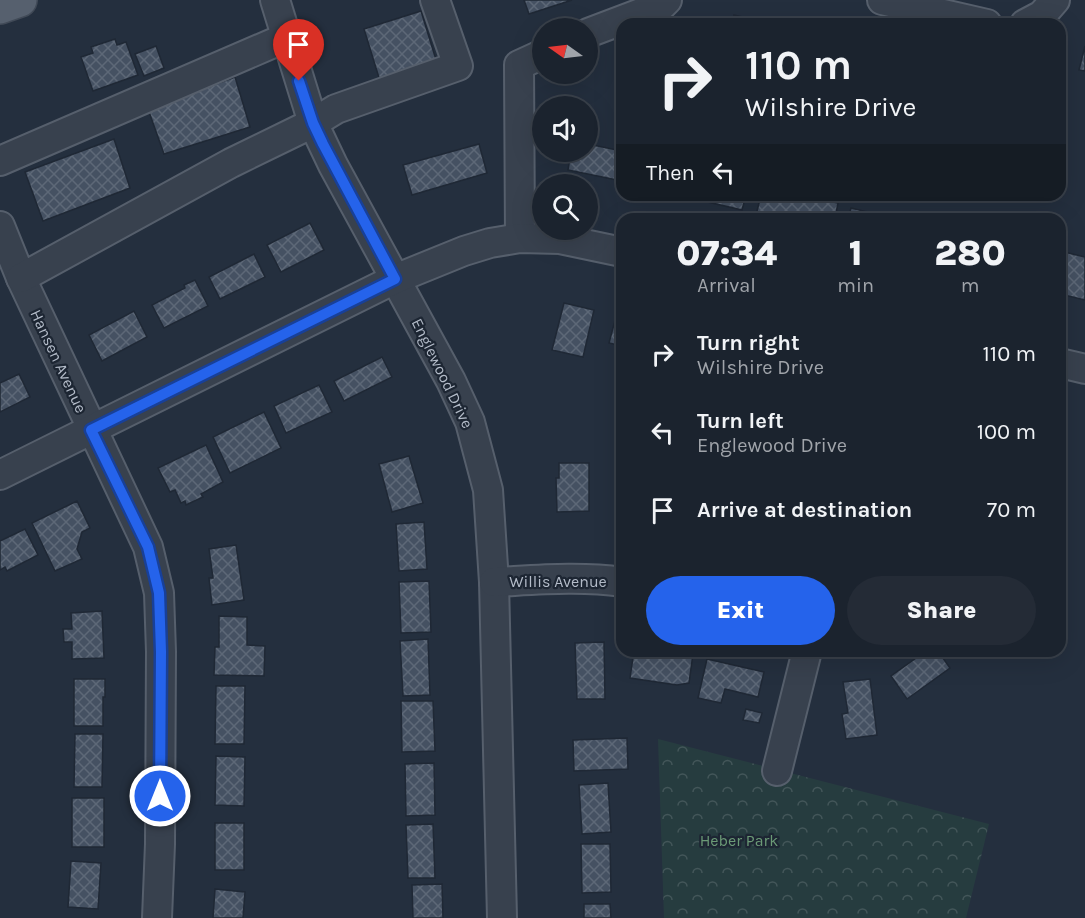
<!DOCTYPE html>
<style>
body{margin:0;font-family:Karla,sans-serif;background:#242b36;color:#f1f3f6;height:100vh;display:flex;flex-direction:column;font-size:22px;white-space:nowrap}
*{box-sizing:border-box;margin:0}
p{font-size:20px;color:#a0a4aa}
.icon{flex:none;width:33px;height:33px;fill:none;stroke:currentColor;stroke-width:2;stroke-linecap:round;stroke-linejoin:round}
.map{position:relative;flex:1;overflow:hidden}
.drawer{position:absolute;left:616px;top:213px;width:450px;height:444px;display:flex;flex-direction:column;background:#1b232e;border-radius:18px;box-shadow:0 6px 24px #0002,0 0 0 2px #39404a}
.drawer>*{flex:none}
.hud{position:absolute;left:616px;top:18px;width:450px;height:183px;border-radius:18px;box-shadow:0 6px 24px #0002,0 0 0 2px #39404a;background:#1b232e;color:#f1f3f6;overflow:hidden}
.needle{width:39px;rotate:284deg}
.fabs{position:absolute;left:532px;top:18px;display:grid;gap:12px}
.fabs a{display:grid;place-items:center;width:66px;height:66px;border-radius:50%;background:#1b232e;box-shadow:0 6px 24px #0002,0 0 0 2px #39404a;font-size:30px}
.pin{position:absolute;display:grid;place-items:center;width:51px;height:51px;color:#fff;margin:-62px -26px;border-radius:50% 50% 50% 0;rotate:-45deg;box-shadow:0 0 6px #0007}
.pin .icon{rotate:45deg}
.me{position:absolute;width:66px;margin:-33px;rotate:0deg;stroke-linejoin:round;filter:drop-shadow(0 0 4px #0008)}
.turn{display:flex;align-items:center;gap:21px;height:126px;padding:0 30px;font-size:27px}
.turn .icon{width:78px;height:78px;stroke-width:2.5}
.turn b{display:block;font-size:42px;line-height:51px}
.then{display:flex;align-items:center;height:57px;padding:0 30px;background:#0003;gap:12px;font-size:22px}
.eta{display:flex;justify-content:space-evenly;align-items:center;height:102px;text-align:center}
.eta b{font-size:36px;font-weight:800;line-height:42px}
.cta{display:flex;gap:12px;margin-top:auto;padding:12px 30px}
.cta a{flex:1;height:69px;border-radius:36px;background:#2563eb;color:#fff;font-size:24px;font-weight:800;line-height:69px;text-align:center}
.cta a+a{background:#242b36;color:#f1f3f6}
ul{padding:0;list-style:none}
li{display:flex;align-items:center;gap:18px;height:78px;padding:0 30px}
li div{flex:1}
li b{display:block;font-size:22px}
li em{font-style:normal}
.map>svg:first-child{display:block}
.forest{fill:url(#forest-crowns)}
.building{fill:url(#building-cross-hatch);stroke:#1f2835;stroke-width:1.5}
.lines{fill:none;stroke-linecap:round;stroke-linejoin:round}
.minor-casing{stroke:#565f6c;stroke-width:32}
.major-casing{stroke:#414a57;stroke-width:36}
.minor{stroke:#38414e;stroke-width:28}
.major{stroke:#56606e;stroke-width:33}
.route-casing{stroke:#184099;stroke-width:15}
.route{stroke:#2563eb;stroke-width:10}
.labels{text-anchor:middle;stroke-width:4.5;stroke-linejoin:round;paint-order:stroke}
.street-label{font-size:16px;fill:#b4bcc9;stroke:#1d2633}
.park-label{font-size:16px;fill:#6b9a76;stroke:#1d2633}
</style>
<div class="map">
<svg width="1085" height="918" viewBox="0 0 1085 918">
<defs>
<pattern id="forest-crowns" width="20" height="18" patternUnits="userSpaceOnUse" patternTransform="scale(1.5)"><rect width="20" height="18" fill="#263c3f"/><path d="M2 6a3 3 0 1 1 6 0M12 15a3 3 0 1 1 6 0" fill="none" stroke="#435659"/></pattern>
<pattern id="building-cross-hatch" width="8" height="8" patternUnits="userSpaceOnUse" patternTransform="scale(1.5)"><rect width="8" height="8" fill="#455162"/><path d="M0 0l8 8M0 8l8-8" fill="none" stroke="#5d6877"/></pattern>
</defs>
<rect width="100%" height="100%" fill="#242f3e"/>
<!-- forest -->
<polygon class="forest" points="658,739 989,824 966,918 664,918"/>
<!-- building -->
<g class="building">
<polygon points="524,0 572,0 529,14"/>
<polygon points="421,11 437,63 380,81 364,29"/>
<polygon points="734,15 773,24 732,24"/>
<polygon points="115,39 117,45 126,42 138,75 93,91 81,57 93,53 91,47"/>
<polygon points="156,46 164,68 144,76 135,54"/>
<polygon points="1085,46 1085,71 1079,70"/>
<polygon points="235,77 250,127 164,154 148,109"/>
<polygon points="114,139 130,188 43,221 25,172"/>
<polygon points="479,144 487,173 412,195 403,165"/>
<polygon points="588,144 622,151 622,181 568,170 571,152 588,152"/>
<polygon points="678,195 746,195 742,210"/>
<polygon points="761,195 799,195 838,203 835,219 775,219 756,215"/>
<polygon points="851,208 896,219 848,219"/>
<polygon points="310,223 324,250 281,272 267,245"/>
<polygon points="1060,251 1085,257 1085,300 1060,294"/>
<polygon points="254,254 265,277 220,299 209,277"/>
<polygon points="195,280 208,306 164,328 152,305 185,288 184,285"/>
<polygon points="564,303 594,310 583,357 552,350"/>
<polygon points="134,311 147,337 102,361 89,335"/>
<polygon points="617,313 622,314 622,346 609,343"/>
<polygon points="382,357 392,377 344,401 334,381"/>
<polygon points="19,374 30,397 0,412 0,383"/>
<polygon points="319,385 332,412 286,433 274,406"/>
<polygon points="264,412 281,448 230,473 213,437"/>
<polygon points="206,445 223,482 201,494 203,497 186,505 185,501 181,503 175,490 170,492 158,468"/>
<polygon points="409,456 423,503 392,512 379,464"/>
<polygon points="559,463 589,463 589,511 557,512 556,478 559,478"/>
<polygon points="620,500 622,500 622,527 618,526"/>
<polygon points="77,501 90,528 82,532 77,549 82,559 55,571 32,523"/>
<polygon points="424,522 427,569 399,571 396,524"/>
<polygon points="25,529 38,555 7,571 5,567 0,570 0,541"/>
<polygon points="236,545 244,600 212,605 209,578 213,578 209,549"/>
<polygon points="429,581 431,632 401,633 399,582"/>
<polygon points="102,611 104,658 72,659 72,642 64,642 63,629 72,629 71,613"/>
<polygon points="219,616 247,617 247,645 265,646 264,676 214,675 215,647 219,647"/>
<polygon points="428,639 430,695 403,696 400,641"/>
<polygon points="604,642 605,699 577,699 575,643"/>
<polygon points="634,651 669,651 693,654 689,683 677,685 630,678"/>
<polygon points="926,651 938,651 950,668 907,699 891,676"/>
<polygon points="707,659 764,672 758,697 725,689 721,703 698,698"/>
<polygon points="74,679 105,679 105,697 103,697 103,726 74,726"/>
<polygon points="870,679 877,735 846,739 842,714 848,713 843,682"/>
<polygon points="216,686 245,686 244,744 215,744"/>
<polygon points="401,701 433,701 435,751 402,752"/>
<polygon points="746,709 762,713 759,723 743,720"/>
<polygon points="75,734 103,734 102,787 74,787"/>
<polygon points="627,738 628,769 574,771 573,740"/>
<polygon points="216,756 245,757 244,806 215,805"/>
<polygon points="434,763 435,815 406,816 405,764"/>
<polygon points="608,783 611,832 582,834 579,785"/>
<rect x="72" y="798" width="32" height="49"/>
<rect x="215" y="823" width="29" height="47"/>
<polygon points="433,824 435,878 408,878 406,825"/>
<polygon points="581,844 610,844 611,892 582,893"/>
<polygon points="71,861 101,863 98,909 68,907"/>
<polygon points="442,884 443,918 413,918 412,885"/>
<polygon points="215,889 245,892 243,918 213,918"/>
<polygon points="584,904 610,904 611,918 584,918"/>
</g>
<g class="lines">
<!-- minor casing -->
<g class="minor-casing">
<g id="minor">
<polyline points="275,0 313,123 333,165 451,381 470,422 488,490 494,582 502,918"/>
<polyline points="882,0 987,24"/>
<polyline points="1025,24 1042,15 1055,0"/>
<polyline points="588,33 662,5 667,0"/>
<polyline points="0,161 285,38"/>
<polyline points="0,226 21,278 148,547 159,593 161,652 160,844 157,918"/>
<polyline points="520,238 519,65 543,54"/>
<polyline points="21,278 231,163 313,123 336,109 458,66 435,0"/>
<polyline points="1060,363 1085,369"/>
<polyline points="0,475 395,279 464,251 490,243 520,238 560,239 622,252"/>
<path d="M494,582C536,580 580,576 622,582"/>
<polyline points="777,771 807,651"/>
</g>
</g>
<!-- major casing -->
<g class="major-casing">
<polyline id="major" points="0,7 20,0"/>
</g>
<!-- minor -->
<use href="#minor" class="minor"/>
<!-- major -->
<use href="#major" class="major"/>
</g>
<g class="lines">
<!-- route casing -->
<g class="route-casing">
<polyline id="route" points="160,796 161,652 159,593 148,547 91,430 395,279 323,144 313,123 299,81"/>
</g>
<!-- route -->
<use href="#route" class="route"/>
</g>
<g class="labels">
<!-- street labels -->
<g class="street-label">
<text transform="translate(59 361) rotate(65)" y="6">Hansen Avenue</text>
<text transform="translate(443 373) rotate(64)" y="6">Englewood Drive</text>
<text x="558" y="587">Willis Avenue</text>
</g>
<!-- park labels -->
<g class="park-label">
<text x="739" y="846">Heber Park</text>
</g>
</g>
</svg>
<div class="fabs">
<a><svg class="needle" viewBox="-14 -14 28 28"><path d="M0-13l5 13h-10z" fill="#e53935"/><path d="M0 13l5-13h-10z" fill="#a0a4aa"/></svg></a>
<a><svg class="icon" aria-label="sound" viewBox="0 0 24 24"><path d="M4 9h4l5-4v14l-5-4H4zM17 9q2 3 0 6"/></svg></a>
<a><svg class="icon" aria-label="search" viewBox="0 0 24 24"><circle cx="10" cy="10" r="6"/><path d="M15 15l6 6"/></svg></a>
</div>
<div class="pin" style="left:299px;top:81px;background:#d93025"><svg class="icon" aria-label="arrive" viewBox="0 0 24 24"><path d="M6 21V4h12l-3 4 3 4H6"/></svg></div>
<svg class="me" style="left:160px;top:796px" viewBox="-20 -20 40 40"><circle r="17" fill="#2563eb" stroke="#fff" stroke-width="3"/><path d="M0-11L8 9 0 5-8 9z" fill="#fff"/></svg>
<div class="hud">
<div class="turn"><svg class="icon" aria-label="right" viewBox="0 0 24 24"><path d="M7 20v-9h11M14 6l5 5-5 5"/></svg><div><b>110 m</b>Wilshire Drive</div></div>
<div class="then">Then<svg class="icon" aria-label="left" viewBox="0 0 24 24"><path d="M17 20v-9H6M10 6l-5 5 5 5"/></svg></div>
</div>
<section class="drawer">
<div class="eta">
<div><b>07:34</b><p>Arrival</p></div>
<div><b>1</b><p>min</p></div>
<div><b>280</b><p>m</p></div>
</div>
<ul>
<li><svg class="icon" aria-label="right" viewBox="0 0 24 24"><path d="M7 20v-9h11M14 6l5 5-5 5"/></svg><div><b>Turn right</b><p>Wilshire Drive</p></div><em>110 m</em></li>
<li><svg class="icon" aria-label="left" viewBox="0 0 24 24"><path d="M17 20v-9H6M10 6l-5 5 5 5"/></svg><div><b>Turn left</b><p>Englewood Drive</p></div><em>100 m</em></li>
<li><svg class="icon" aria-label="arrive" viewBox="0 0 24 24"><path d="M6 21V4h12l-3 4 3 4H6"/></svg><div><b>Arrive at destination</b></div><em>70 m</em></li>
</ul>
<div class="cta"><a>Exit</a><a>Share</a></div>
</section>
</div>
